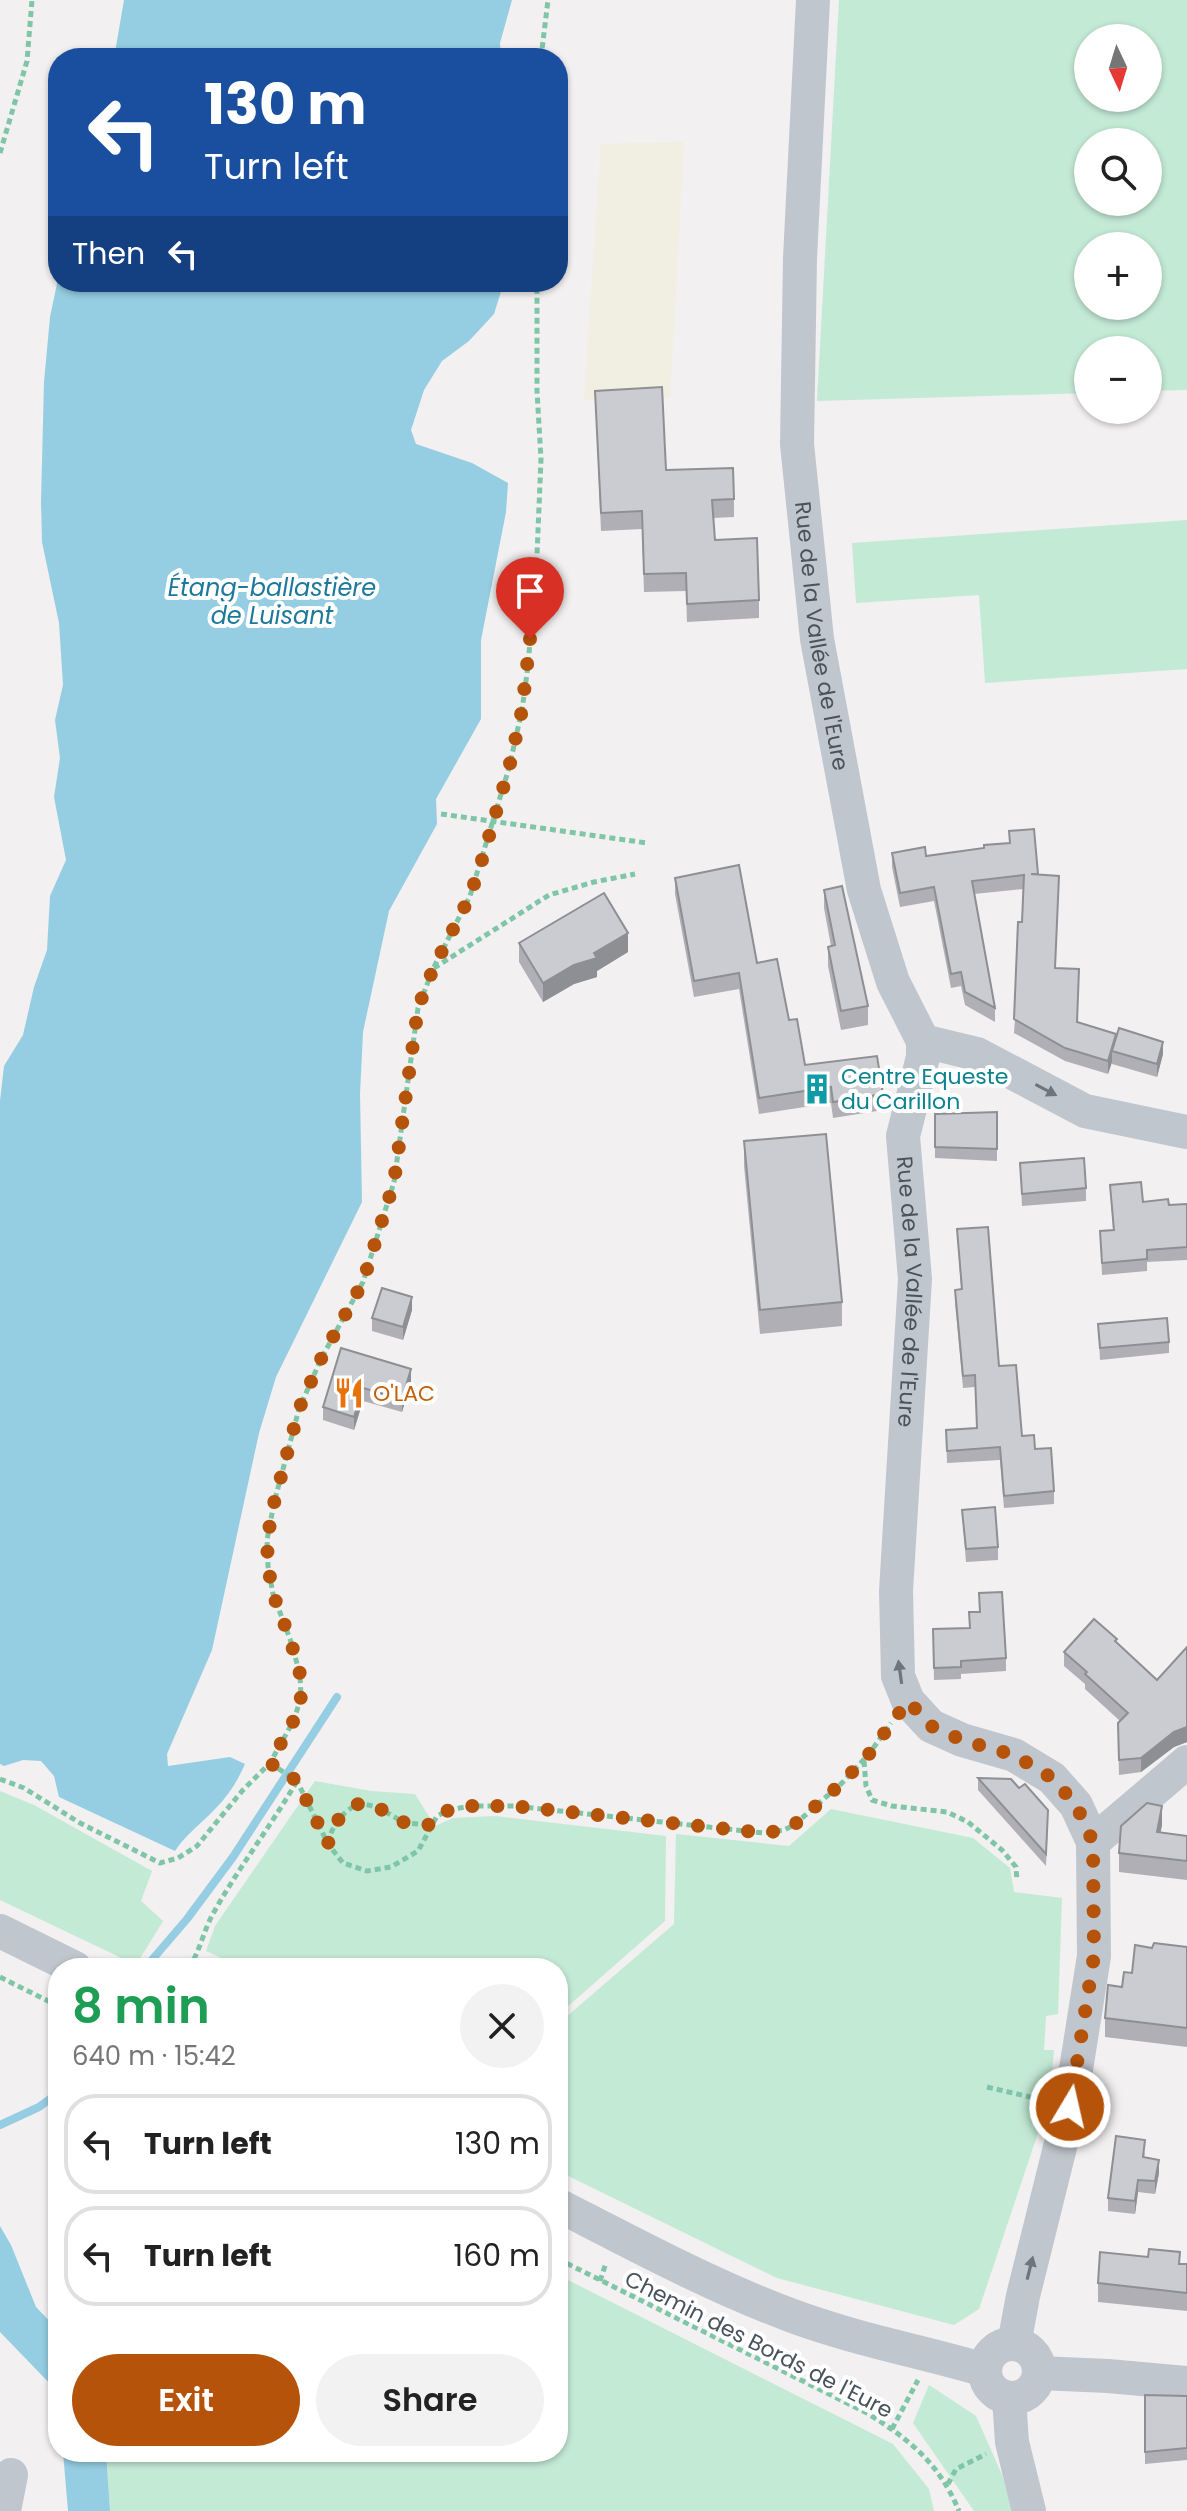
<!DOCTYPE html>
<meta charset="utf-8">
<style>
body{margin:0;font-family:Poppins,sans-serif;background:#f2f2f2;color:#222;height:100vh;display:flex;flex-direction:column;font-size:30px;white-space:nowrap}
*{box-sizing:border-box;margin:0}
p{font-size:26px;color:#767676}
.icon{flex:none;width:44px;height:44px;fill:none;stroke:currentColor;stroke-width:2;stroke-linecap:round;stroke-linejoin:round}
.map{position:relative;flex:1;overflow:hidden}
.sheet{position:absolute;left:48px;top:1958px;width:520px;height:504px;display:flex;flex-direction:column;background:#fff;border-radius:32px;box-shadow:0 2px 6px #0004}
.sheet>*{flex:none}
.top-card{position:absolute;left:48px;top:48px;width:520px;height:244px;border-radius:32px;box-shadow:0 2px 6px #0004;background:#1a4fa0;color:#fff;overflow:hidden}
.needle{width:52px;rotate:176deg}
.buttons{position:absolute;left:1074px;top:24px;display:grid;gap:16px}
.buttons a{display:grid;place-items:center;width:88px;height:88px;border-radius:50%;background:#fff;box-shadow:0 2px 6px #0004;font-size:40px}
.pin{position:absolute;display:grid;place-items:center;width:68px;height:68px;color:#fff;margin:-82px -34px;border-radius:50% 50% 50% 0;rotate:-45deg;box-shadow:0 0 8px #0007}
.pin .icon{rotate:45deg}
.me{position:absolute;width:88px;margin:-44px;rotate:9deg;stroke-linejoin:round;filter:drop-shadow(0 0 6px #0008)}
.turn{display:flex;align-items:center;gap:28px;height:168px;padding:0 24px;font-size:36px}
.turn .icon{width:104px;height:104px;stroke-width:2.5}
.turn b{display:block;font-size:56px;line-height:68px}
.then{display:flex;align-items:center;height:76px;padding:0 24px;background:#0003;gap:16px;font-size:30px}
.round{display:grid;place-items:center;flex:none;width:84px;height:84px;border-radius:42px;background:#f2f2f2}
.headline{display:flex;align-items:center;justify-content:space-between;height:136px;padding:0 24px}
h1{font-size:48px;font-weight:600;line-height:60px;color:#1e9e55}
.primary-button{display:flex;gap:16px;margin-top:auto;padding:16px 24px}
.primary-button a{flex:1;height:92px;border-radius:48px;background:#b45309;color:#fff;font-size:32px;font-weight:600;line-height:92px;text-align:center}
.primary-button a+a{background:#f2f2f2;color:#222}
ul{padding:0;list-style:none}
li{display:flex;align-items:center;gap:24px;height:100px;margin:0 16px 12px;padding:0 8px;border:4px solid #e0e0e0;border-radius:32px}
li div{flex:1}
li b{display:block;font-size:30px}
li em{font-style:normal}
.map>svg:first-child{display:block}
.green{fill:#c3ead5;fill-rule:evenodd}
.sand{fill:#f1eee2}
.water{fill:#95cde2}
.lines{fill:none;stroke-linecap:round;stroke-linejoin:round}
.stream{stroke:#95cde2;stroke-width:8}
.path{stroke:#7fc5a7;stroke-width:5;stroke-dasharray:6 4;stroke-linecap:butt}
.minor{stroke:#c0c6cd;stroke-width:34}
.wall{fill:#afafb5}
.shaded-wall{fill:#8e8f93}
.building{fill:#cbccd2;stroke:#8e8f93;stroke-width:2}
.oneway{fill:#6d757d}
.route{stroke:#b45309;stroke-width:14;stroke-dasharray:0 25.2}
.labels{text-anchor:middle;stroke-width:8;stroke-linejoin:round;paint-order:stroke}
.street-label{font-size:22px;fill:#4a525b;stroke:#fff}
.culture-label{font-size:22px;fill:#0d838f;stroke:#fff;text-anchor:start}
.food-label{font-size:22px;fill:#c56008;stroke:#fff;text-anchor:start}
.water-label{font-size:24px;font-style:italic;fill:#1d789b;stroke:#fff}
</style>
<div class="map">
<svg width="1187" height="2511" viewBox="0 0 1187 2511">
<rect width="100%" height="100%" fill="#f2f0f0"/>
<!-- green -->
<g class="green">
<path d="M839,0H1187V390L1148,391V350H1088V393L817,401ZM1088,38H1148V98H1088ZM1088,142H1148V202H1088ZM1088,246H1148V306H1088Z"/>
<polygon points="1187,520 1187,669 985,683 979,595 856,603 852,543"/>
<polygon points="315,1781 371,1791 415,1794 435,1826 453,1818 495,1816 666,1836 665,1921 558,2015 558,1968 242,1968 206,1951 215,1926"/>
<polygon points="0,1791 34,1805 152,1871 141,1901 163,1921 136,1965 0,1900"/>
<polygon points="831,1809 973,1838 1010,1868 1014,1892 1062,1898 1058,2014 1046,2016 1044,2050 1054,2050 1050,2097 979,2309 954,2325 777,2278 558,2171 558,2024 674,1924 676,1834 789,1846"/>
<polygon points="558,2275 893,2444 929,2489 934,2511 110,2511 106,2452 558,2452"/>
<polygon points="929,2385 976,2416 1003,2477 1013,2511 974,2511 913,2423"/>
</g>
<!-- sand -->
<polygon class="sand" points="684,142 670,397 584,400 601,144"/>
<!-- water -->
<g class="water">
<polygon points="124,0 512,0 500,43 501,58 114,58"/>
<path d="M58,279V282H504L494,314L469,341L442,361L424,390L411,430L416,444L472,463L508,483L506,512L481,640V719L436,799L437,824L389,911L363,1032L360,1094L362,1202L276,1377L259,1433L212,1650L167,1754L168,1766L230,1757L245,1764C238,1780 229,1795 216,1808C202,1823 187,1833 175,1851L59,1797L54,1776L41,1761L23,1760L4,1766L0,1764V1101L4,1066L23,1035L34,987L47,950L50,896L66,860L54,797L60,758L55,720L63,685L59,623L42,542L41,502L44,382L50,317Z"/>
<polygon points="0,2226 11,2245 36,2307 58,2330 58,2392 0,2332"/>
<polygon points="63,2452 106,2452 110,2511 68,2511"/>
</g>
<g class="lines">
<!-- stream -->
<g class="stream">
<polyline points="145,1968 187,1919 233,1857 337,1697"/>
<polyline points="0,2125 39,2107 58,2093"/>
</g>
<!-- path -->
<g class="path">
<polyline points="541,58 548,0"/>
<polyline points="0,153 27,61 32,0"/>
<polyline points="441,814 647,843"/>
<polyline points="434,968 549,895 594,882 635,874"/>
<polyline points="864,1761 866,1786 872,1800 892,1806 947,1812 968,1822 1002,1850 1016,1867 1017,1881"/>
<polyline points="270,1763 297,1781 328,1844 343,1863 367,1871 391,1867 418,1851 437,1816 449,1810 470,1806 514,1806 764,1833 784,1830 794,1825 842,1783 869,1754 891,1723"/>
<polyline points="0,1779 24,1788 80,1823 160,1863 178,1858 197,1846 242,1791 270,1763 294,1720 301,1697 300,1674 290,1639 273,1594 268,1566 267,1540 274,1503 299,1409 321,1359 363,1282 394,1182 418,1008 433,969 470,896 509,768 522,710 528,666 537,555 541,459 537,391 537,282"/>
<path d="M328,1843C333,1823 342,1812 360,1803L377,1807L405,1823L431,1825"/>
<path d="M189,1968C200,1951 204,1929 214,1912C239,1867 271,1826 297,1781"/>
<polyline points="0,1977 58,2006"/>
<polyline points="987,2087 1043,2100"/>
<path d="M558,2259L867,2413C910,2440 939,2463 959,2511"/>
<polyline points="600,2281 606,2263"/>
<polyline points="892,2429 918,2380"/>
<polyline points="948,2484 956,2469 986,2454"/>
</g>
<!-- minor -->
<g class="minor">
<path id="s1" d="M813,0L800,258L797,444L817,639L864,890L893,982L923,1041V1057L903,1136L915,1279L896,1591L898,1676L908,1701L931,1726L962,1740L1014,1755L1052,1778L1076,1805L1093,1842L1094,1956L1070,2107L1023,2296L1014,2344"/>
<polyline points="923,1041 977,1054 1085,1111 1187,1132"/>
<polyline points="1093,1842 1187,1762"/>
<polyline points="0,1931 75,1968"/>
<path d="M558,2205C634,2244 710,2285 790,2315C854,2339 920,2351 985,2370"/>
<circle cx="1012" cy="2371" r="27"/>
<polyline points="1039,2373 1108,2376 1187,2383"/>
<polyline points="1009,2398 1012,2442 1029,2511"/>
<polyline points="4,2511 11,2475"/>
</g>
</g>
<!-- wall -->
<g class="wall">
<polygon points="595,391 666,470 734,499 734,517 713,518 715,540 759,600 759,618 687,622 686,591 644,592 642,529 601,531"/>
<polygon points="1009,831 1038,875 1056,968 1078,1022 1116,1038 1163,1054 1157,1077 1112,1064 1112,1062 1108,1074 1065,1061 1014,1033 1024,889 974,894 995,1008 995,1022 965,1005 961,986 951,988 934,901 900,907 892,867 892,853 926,856 984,848 1009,843"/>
<polygon points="675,878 757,963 789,1020 805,1065 883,1094 883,1110 833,1118 831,1103 759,1114 739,989 694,997 675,894"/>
<polygon points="824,890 868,1006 868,1025 841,1030 828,966 828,947 831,946 824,908"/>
<polygon points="519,943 628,952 597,971 597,977 574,984 543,1002 519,962"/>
<polygon points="997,1112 997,1161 935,1158 935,1114"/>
<polygon points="744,1141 842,1302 842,1326 760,1334 744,1166"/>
<polygon points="1020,1163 1086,1188 1086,1201 1022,1206"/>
<polygon points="1110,1185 1143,1202 1169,1205 1187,1204 1187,1260 1147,1262 1147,1271 1102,1275 1100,1231 1113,1230"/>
<polygon points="957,1229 999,1366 1022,1436 1035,1449 1054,1491 1054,1504 1004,1508 1000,1460 947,1463 946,1430 977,1428 975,1387 963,1388 955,1302 955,1290 961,1289"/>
<polygon points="412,1310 403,1340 372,1331 372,1318"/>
<polygon points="1098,1324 1169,1342 1169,1353 1100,1360"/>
<polygon points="341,1348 411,1382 402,1412 363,1401 354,1430 323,1420 323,1407"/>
<polygon points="962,1510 998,1547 998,1560 966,1562"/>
<polygon points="969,1612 1006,1658 1006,1671 961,1674 961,1679 934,1680 933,1629 969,1628"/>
<polygon points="1117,1643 1157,1680 1187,1647 1187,1742 1174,1747 1141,1772 1119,1775 1118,1723 1120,1721 1085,1689 1085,1684 1064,1666 1064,1652"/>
<polygon points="978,1778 1048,1823 1046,1866 978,1790"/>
<polygon points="1162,1825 1160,1833 1187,1836 1187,1880 1119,1872 1119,1853"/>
<polygon points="1187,1947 1187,2047 1105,2037 1105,2018 1122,1987 1152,1948"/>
<polygon points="1145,2152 1144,2158 1159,2173 1155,2194 1138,2192 1135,2214 1108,2211 1108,2198"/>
<polygon points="1180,2264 1187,2264 1187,2311 1098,2302 1098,2283"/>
<polygon points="1145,2395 1187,2396 1187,2460 1145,2464"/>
</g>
<!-- shaded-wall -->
<g class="shaded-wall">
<polygon points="628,933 628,952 597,971 597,977 574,984 543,1002 543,983"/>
<polygon points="1116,1034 1116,1047 1112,1051 1112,1062 1108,1074 1108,1061"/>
<polygon points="1163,1042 1163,1054 1157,1077 1157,1064"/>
<polygon points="412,1297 412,1310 403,1340 403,1327"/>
<polygon points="411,1369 411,1382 402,1412 402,1399"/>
<polygon points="363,1388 363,1401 354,1430 354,1417"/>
<polygon points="1187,1727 1187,1742 1174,1747 1141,1772 1141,1758 1174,1732"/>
<polygon points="1162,1806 1162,1825 1157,1851 1157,1832"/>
<polygon points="1159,2160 1159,2173 1155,2194 1155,2181"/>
<polygon points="1138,2180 1138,2192 1135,2214 1135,2201"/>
</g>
<!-- building -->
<g class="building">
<polygon points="662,387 666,470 733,468 734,499 712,500 715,540 757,538 759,600 687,604 686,573 644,574 642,511 601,513 595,391"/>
<polygon points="1034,829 1038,874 1031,874 1059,876 1055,968 1079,969 1077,1022 1116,1034 1108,1061 1065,1048 1014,1019 1018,922 1022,922 1024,875 972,881 995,1008 965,992 961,972 951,974 934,887 900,893 892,853 925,847 926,856 984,848 984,845 1010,843 1009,831"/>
<polygon points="739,865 757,963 777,959 789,1020 797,1019 805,1065 877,1056 883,1094 833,1102 831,1087 759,1098 739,973 694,981 675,878"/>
<polygon points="842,886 868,1006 841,1011 828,947 835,945 824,890"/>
<polygon points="604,893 628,933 594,953 597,958 574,965 543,983 519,943"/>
<polygon points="1119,1028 1163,1042 1157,1064 1112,1051"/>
<polygon points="997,1112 997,1149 935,1147 935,1114"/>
<polygon points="826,1134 842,1302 760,1310 744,1141"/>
<polygon points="1084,1158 1086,1188 1022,1194 1020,1163"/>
<polygon points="1141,1182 1143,1202 1168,1199 1169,1205 1187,1204 1187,1247 1147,1250 1147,1259 1102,1263 1100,1231 1114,1230 1110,1185"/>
<polygon points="988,1227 999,1366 1016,1365 1022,1436 1034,1435 1035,1449 1051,1448 1054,1491 1004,1496 1000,1447 947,1451 946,1430 977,1428 975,1375 963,1376 955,1290 962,1289 957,1229"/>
<polygon points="382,1288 412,1297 403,1327 372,1318"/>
<polygon points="1167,1318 1169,1342 1100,1348 1098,1324"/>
<polygon points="341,1348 411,1369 402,1399 363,1388 354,1417 323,1407"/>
<polygon points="995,1507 998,1547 966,1549 962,1510"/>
<polygon points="1002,1592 1006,1658 961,1661 961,1667 934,1668 933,1629 970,1628 969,1612 980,1612 979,1593"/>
<polygon points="1094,1619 1117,1639 1115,1641 1157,1680 1187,1647 1187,1727 1174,1732 1141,1758 1119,1760 1118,1723 1128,1713 1085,1674 1087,1672 1064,1652"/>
<polygon points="978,1778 1011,1779 1019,1788 1025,1784 1048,1810 1046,1854"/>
<polygon points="1147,1803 1162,1806 1157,1832 1187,1836 1187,1861 1119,1853 1121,1826"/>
<polygon points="1154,1943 1187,1947 1187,2028 1105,2018 1108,1985 1122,1987 1124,1972 1132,1973 1135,1945 1152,1948"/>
<polygon points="1116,2136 1145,2140 1143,2157 1159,2160 1155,2181 1138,2180 1135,2201 1108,2198"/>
<polygon points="1149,2249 1180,2252 1179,2264 1187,2264 1187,2293 1098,2283 1100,2252 1148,2257"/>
<polygon points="1145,2395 1187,2396 1187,2448 1145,2452"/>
</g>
<!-- one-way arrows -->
<defs><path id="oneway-solid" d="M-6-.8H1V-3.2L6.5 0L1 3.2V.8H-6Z" transform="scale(2)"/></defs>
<g class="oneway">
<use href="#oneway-solid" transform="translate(1046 1090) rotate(28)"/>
<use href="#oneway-solid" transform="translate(900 1672) rotate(-98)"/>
<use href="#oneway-solid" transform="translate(1030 2268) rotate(-76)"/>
</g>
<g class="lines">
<!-- route -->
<path class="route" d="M530,639L522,710L509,768L483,857L470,896L433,969L418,1008L394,1182L363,1282L321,1359L299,1409L274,1503L267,1540L268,1566L273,1594L290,1639L300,1674L301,1697L294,1720L270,1763L297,1781L328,1844C333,1823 341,1813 360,1803L377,1807L405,1823L431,1825L437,1816L449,1810L470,1806H514L764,1833L784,1830L794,1825L842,1783L869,1754L908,1701L931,1726L962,1740L1014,1755L1052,1778L1076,1805L1093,1842L1094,1956L1070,2107"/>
</g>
<!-- icons -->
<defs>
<g id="building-bare" transform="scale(2.4)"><path d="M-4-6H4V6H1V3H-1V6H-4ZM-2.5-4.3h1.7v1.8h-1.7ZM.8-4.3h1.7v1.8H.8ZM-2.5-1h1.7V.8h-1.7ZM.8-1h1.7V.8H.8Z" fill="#0f9aa8" stroke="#fff" stroke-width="2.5" paint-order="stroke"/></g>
<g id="restaurant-bare" transform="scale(2.4)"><path d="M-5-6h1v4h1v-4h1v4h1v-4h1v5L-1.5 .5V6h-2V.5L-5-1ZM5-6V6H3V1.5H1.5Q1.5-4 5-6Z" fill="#e8710a" stroke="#fff" stroke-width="2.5" paint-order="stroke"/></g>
</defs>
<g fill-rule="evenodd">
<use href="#building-bare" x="817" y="1089"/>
<use href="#restaurant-bare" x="349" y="1393"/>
</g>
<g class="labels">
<!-- street labels -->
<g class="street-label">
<text dy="8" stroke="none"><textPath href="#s1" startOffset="638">Rue de la Vallée de l'Eure</textPath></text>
<text dy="8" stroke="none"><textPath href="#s1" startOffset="1312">Rue de la Vallée de l'Eure</textPath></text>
<text transform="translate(759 2344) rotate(27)" y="8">Chemin des Bords de l'Eure</text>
</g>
<!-- culture labels -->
<g class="culture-label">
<text x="841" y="1084">Centre Equeste<tspan x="841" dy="25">du Carillon</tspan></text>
</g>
<!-- food labels -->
<g class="food-label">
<text x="373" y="1401">O'LAC</text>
</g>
<!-- water labels -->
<g class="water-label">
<text x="272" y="596">Étang-ballastière<tspan x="272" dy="28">de Luisant</tspan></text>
</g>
</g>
</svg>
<div class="buttons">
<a><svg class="needle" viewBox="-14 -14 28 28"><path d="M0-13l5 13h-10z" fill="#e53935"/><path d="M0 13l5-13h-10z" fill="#767676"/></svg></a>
<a><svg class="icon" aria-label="search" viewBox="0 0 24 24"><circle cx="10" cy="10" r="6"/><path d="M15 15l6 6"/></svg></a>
<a>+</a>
<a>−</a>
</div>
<div class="pin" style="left:530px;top:639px;background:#d93025"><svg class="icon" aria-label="arrive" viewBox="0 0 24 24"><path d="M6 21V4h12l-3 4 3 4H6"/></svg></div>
<svg class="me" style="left:1070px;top:2107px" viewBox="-20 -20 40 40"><circle r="17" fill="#b45309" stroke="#fff" stroke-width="3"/><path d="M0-11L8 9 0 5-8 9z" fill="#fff"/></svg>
<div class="top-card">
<div class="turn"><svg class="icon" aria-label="left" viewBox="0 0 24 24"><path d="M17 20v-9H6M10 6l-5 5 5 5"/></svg><div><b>130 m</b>Turn left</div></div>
<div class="then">Then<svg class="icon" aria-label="left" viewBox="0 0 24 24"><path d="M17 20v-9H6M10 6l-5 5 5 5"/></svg></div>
</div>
<section class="sheet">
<div class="headline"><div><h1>8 min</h1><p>640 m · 15:42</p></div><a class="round"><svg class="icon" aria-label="close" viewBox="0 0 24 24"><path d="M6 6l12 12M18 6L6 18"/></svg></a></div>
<ul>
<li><svg class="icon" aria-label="left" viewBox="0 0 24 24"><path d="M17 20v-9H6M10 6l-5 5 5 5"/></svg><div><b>Turn left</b></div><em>130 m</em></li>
<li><svg class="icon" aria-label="left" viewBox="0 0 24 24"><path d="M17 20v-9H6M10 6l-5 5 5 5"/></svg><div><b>Turn left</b></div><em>160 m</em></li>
</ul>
<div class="primary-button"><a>Exit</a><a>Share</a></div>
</section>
</div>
